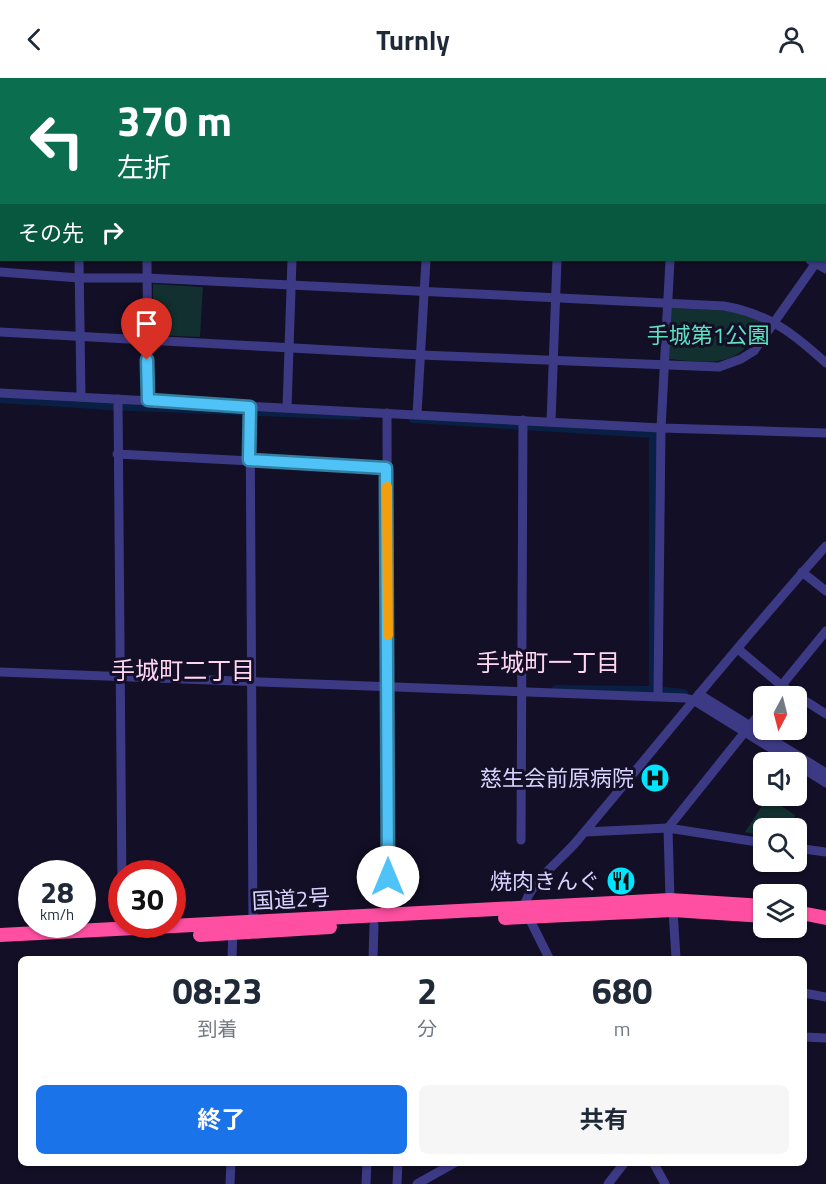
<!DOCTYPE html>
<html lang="ja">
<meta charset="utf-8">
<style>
body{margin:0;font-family:"Titillium Web","Noto Sans JP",sans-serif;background:#f6f6f7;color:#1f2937;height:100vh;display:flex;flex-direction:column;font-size:22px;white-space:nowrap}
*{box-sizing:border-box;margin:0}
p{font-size:20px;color:#747a83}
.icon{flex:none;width:33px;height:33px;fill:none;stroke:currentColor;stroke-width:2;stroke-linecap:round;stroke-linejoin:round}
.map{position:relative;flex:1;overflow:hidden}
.drawer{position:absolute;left:18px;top:878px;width:789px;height:210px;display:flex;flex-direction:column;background:#fff;border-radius:9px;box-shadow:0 2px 4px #0004}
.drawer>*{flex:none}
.top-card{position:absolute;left:0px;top:0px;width:826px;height:183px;box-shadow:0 2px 4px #0004;background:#0b6e4f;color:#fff;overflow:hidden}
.needle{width:39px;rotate:187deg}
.tools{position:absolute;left:753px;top:608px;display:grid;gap:12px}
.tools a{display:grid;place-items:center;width:54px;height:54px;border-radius:9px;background:#fff;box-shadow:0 2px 4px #0004;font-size:30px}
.speed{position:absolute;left:18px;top:782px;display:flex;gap:12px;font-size:30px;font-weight:700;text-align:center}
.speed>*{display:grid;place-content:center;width:78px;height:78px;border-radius:50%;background:#fff;box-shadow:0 2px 4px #0004;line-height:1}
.speed small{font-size:15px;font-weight:400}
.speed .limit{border:9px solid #d22;background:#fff;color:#111}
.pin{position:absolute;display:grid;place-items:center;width:51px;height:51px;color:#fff;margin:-62px -26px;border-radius:50% 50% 50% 0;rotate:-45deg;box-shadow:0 0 6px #0007}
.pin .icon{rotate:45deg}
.me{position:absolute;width:66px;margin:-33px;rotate:0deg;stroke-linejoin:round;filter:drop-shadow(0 0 4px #0008)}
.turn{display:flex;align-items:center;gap:21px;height:126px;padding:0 18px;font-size:27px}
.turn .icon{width:78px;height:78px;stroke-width:2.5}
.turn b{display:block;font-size:42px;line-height:51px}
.then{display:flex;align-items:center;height:57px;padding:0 18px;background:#0003;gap:12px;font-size:22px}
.eta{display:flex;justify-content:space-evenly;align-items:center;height:102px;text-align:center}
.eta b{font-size:36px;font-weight:700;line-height:42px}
.primary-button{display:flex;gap:12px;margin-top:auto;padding:12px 18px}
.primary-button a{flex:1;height:69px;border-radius:9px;background:#1a73e8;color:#fff;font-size:24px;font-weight:700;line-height:69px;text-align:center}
.primary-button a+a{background:#f6f6f7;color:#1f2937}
header{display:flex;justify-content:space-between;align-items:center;height:78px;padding:0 18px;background:#fff;font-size:27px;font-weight:700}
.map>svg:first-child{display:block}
.park{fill:#12302f}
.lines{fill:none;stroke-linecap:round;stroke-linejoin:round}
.canal{stroke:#0a1f44;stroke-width:8}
.minor{stroke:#3d3a85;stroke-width:9}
.highway{stroke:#ff4fa3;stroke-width:14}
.route-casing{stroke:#337fa1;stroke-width:15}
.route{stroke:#4fc3f7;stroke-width:10}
.slow{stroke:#f59e0b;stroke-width:10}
.labels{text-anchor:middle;stroke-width:6;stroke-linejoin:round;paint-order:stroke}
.park-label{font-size:22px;fill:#5fe0c0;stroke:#130f26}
.poi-label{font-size:22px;fill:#d9d4ff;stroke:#130f26;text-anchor:end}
.street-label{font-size:22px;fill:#d9d4ff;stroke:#130f26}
.neighbourhood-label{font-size:24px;fill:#ffd6f0;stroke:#130f26}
</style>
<header><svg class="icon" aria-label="back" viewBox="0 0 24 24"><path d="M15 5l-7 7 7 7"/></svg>Turnly<svg class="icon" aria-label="person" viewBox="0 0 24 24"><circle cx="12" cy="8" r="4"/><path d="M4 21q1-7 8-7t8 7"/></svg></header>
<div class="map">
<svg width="826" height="1106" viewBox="0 0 826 1106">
<rect width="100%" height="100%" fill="#130f26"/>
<!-- park -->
<g class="park">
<polygon points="153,206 203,209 200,259 153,257"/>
<path d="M672,230L736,233L767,245C736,289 719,286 669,281Z"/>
<polygon points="768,719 795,737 794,750 764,750 763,758 745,754"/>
</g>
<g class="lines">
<!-- canal -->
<g class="canal">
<polyline points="0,321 109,328 357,338"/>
<polyline points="413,341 653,356 653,612 556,611"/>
<polyline points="664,613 684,615"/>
</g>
<!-- minor -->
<g class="minor">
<polyline points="77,0 77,2"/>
<polyline points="144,0 144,2"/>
<polyline points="418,0 447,2"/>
<polyline points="664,0 675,2"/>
<polyline points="780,0 783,2"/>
<polyline points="300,2 300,0"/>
<polyline points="567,2 567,0"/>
<polyline points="825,20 826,21"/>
<polyline points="825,66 826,67"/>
<polyline points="825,105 826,105"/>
<polyline points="0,113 2,113"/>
<polyline points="0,121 2,121"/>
<polyline points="825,180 826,181"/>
<polyline points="79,182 81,319"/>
<polyline points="147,182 148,322"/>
<polyline points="810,182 826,191"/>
<path d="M0,194L79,200H147L724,228C769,236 793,255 826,285"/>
<polyline points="0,254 421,277 719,289 741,281 754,273 818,182"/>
<polyline points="0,315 661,350 826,355"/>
<polyline points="118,321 122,811"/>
<polyline points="250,329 253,844"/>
<polyline points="287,330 292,182"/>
<polyline points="387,335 388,823"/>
<polyline points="417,336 426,182"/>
<polyline points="551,344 557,182"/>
<polyline points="117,376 386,390"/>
<polyline points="802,494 826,513"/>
<polyline points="738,571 782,608 826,636"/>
<polyline points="0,594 685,620 693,622 793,684"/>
<polyline points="699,616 826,695"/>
<polyline points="658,618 661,350 670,182"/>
<polyline points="773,618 826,553"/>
<polyline points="796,686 826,705"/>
<polyline points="585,754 668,750 764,765"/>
<polyline points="521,762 523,342"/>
<polyline points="796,770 826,774"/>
<polyline points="670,822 668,750 764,630"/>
<polyline points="673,832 676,880"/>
<polyline points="232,880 233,851"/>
<polyline points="373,880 374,847"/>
<path d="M549,880L524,830C527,807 562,781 577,763C660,664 740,564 826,468"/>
<polyline points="804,915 826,919"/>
<polyline points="804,959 826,960"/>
<polyline points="653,1084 665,1106"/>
<polyline points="230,1106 231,1084"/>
<polyline points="366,1106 367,1084"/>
<polyline points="397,1106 398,1084"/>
<polyline points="417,1106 456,1084"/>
<polyline points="608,1106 625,1084"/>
</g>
<!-- highway -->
<g class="highway">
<polyline points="796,834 826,840"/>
<polyline points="505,840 673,832 764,838"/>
<polyline points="0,857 670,822 764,828"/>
<polyline points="200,857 330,849"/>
</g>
</g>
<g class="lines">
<!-- route casing -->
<g class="route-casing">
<polyline id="route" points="147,282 148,322 250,329 249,382 386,390 388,799"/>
</g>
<!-- route -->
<use href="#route" class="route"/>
<!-- slow -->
<polyline class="slow" points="387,409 388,557"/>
</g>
<!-- icons -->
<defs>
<g id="hospital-disc" transform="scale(1.5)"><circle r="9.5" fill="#00e5ff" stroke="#130f26"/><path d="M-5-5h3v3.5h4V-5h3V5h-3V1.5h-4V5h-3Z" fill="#111"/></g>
<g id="restaurant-disc" transform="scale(1.5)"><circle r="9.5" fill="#00e5ff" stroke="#130f26"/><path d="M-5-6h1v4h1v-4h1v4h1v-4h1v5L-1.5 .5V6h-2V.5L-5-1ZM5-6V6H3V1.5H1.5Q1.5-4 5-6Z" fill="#111"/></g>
</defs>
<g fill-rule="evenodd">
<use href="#hospital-disc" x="655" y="700"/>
<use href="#restaurant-disc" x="621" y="803"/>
</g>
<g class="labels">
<!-- park labels -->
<g class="park-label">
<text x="708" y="265">手城第1公園</text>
</g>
<!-- poi labels -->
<g class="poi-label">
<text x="634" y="708">慈生会前原病院</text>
<text x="600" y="811">焼肉きんぐ</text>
</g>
<!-- street labels -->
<g class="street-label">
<text transform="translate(291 821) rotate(-3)" y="8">国道2号</text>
</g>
<!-- neighbourhood labels -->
<g class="neighbourhood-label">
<text x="548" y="593">手城町一丁目</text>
<text x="183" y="601">手城町二丁目</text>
</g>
</g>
</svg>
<div class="tools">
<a><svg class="needle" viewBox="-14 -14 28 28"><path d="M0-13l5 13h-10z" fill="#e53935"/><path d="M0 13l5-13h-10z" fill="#747a83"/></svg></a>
<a><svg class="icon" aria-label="sound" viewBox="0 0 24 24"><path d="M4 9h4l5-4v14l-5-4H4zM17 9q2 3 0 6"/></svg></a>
<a><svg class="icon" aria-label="search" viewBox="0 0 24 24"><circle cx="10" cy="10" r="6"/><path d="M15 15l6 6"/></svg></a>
<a><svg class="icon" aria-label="layers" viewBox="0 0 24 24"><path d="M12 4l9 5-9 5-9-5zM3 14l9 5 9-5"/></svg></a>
</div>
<div class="speed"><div>28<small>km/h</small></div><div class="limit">30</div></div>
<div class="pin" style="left:147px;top:282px;background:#d93025"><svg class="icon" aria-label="arrive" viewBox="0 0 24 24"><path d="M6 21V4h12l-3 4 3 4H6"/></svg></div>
<svg class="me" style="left:388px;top:799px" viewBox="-20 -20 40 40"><circle r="19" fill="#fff"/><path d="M0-13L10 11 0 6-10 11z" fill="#4fc3f7"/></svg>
<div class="top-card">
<div class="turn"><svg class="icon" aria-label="left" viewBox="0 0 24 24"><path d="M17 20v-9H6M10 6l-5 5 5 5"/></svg><div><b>370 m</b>左折</div></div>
<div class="then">その先<svg class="icon" aria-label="right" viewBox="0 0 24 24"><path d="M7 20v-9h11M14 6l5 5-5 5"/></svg></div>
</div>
<section class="drawer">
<div class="eta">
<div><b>08:23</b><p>到着</p></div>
<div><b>2</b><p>分</p></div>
<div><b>680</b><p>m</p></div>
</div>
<div class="primary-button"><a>終了</a><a>共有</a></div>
</section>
</div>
